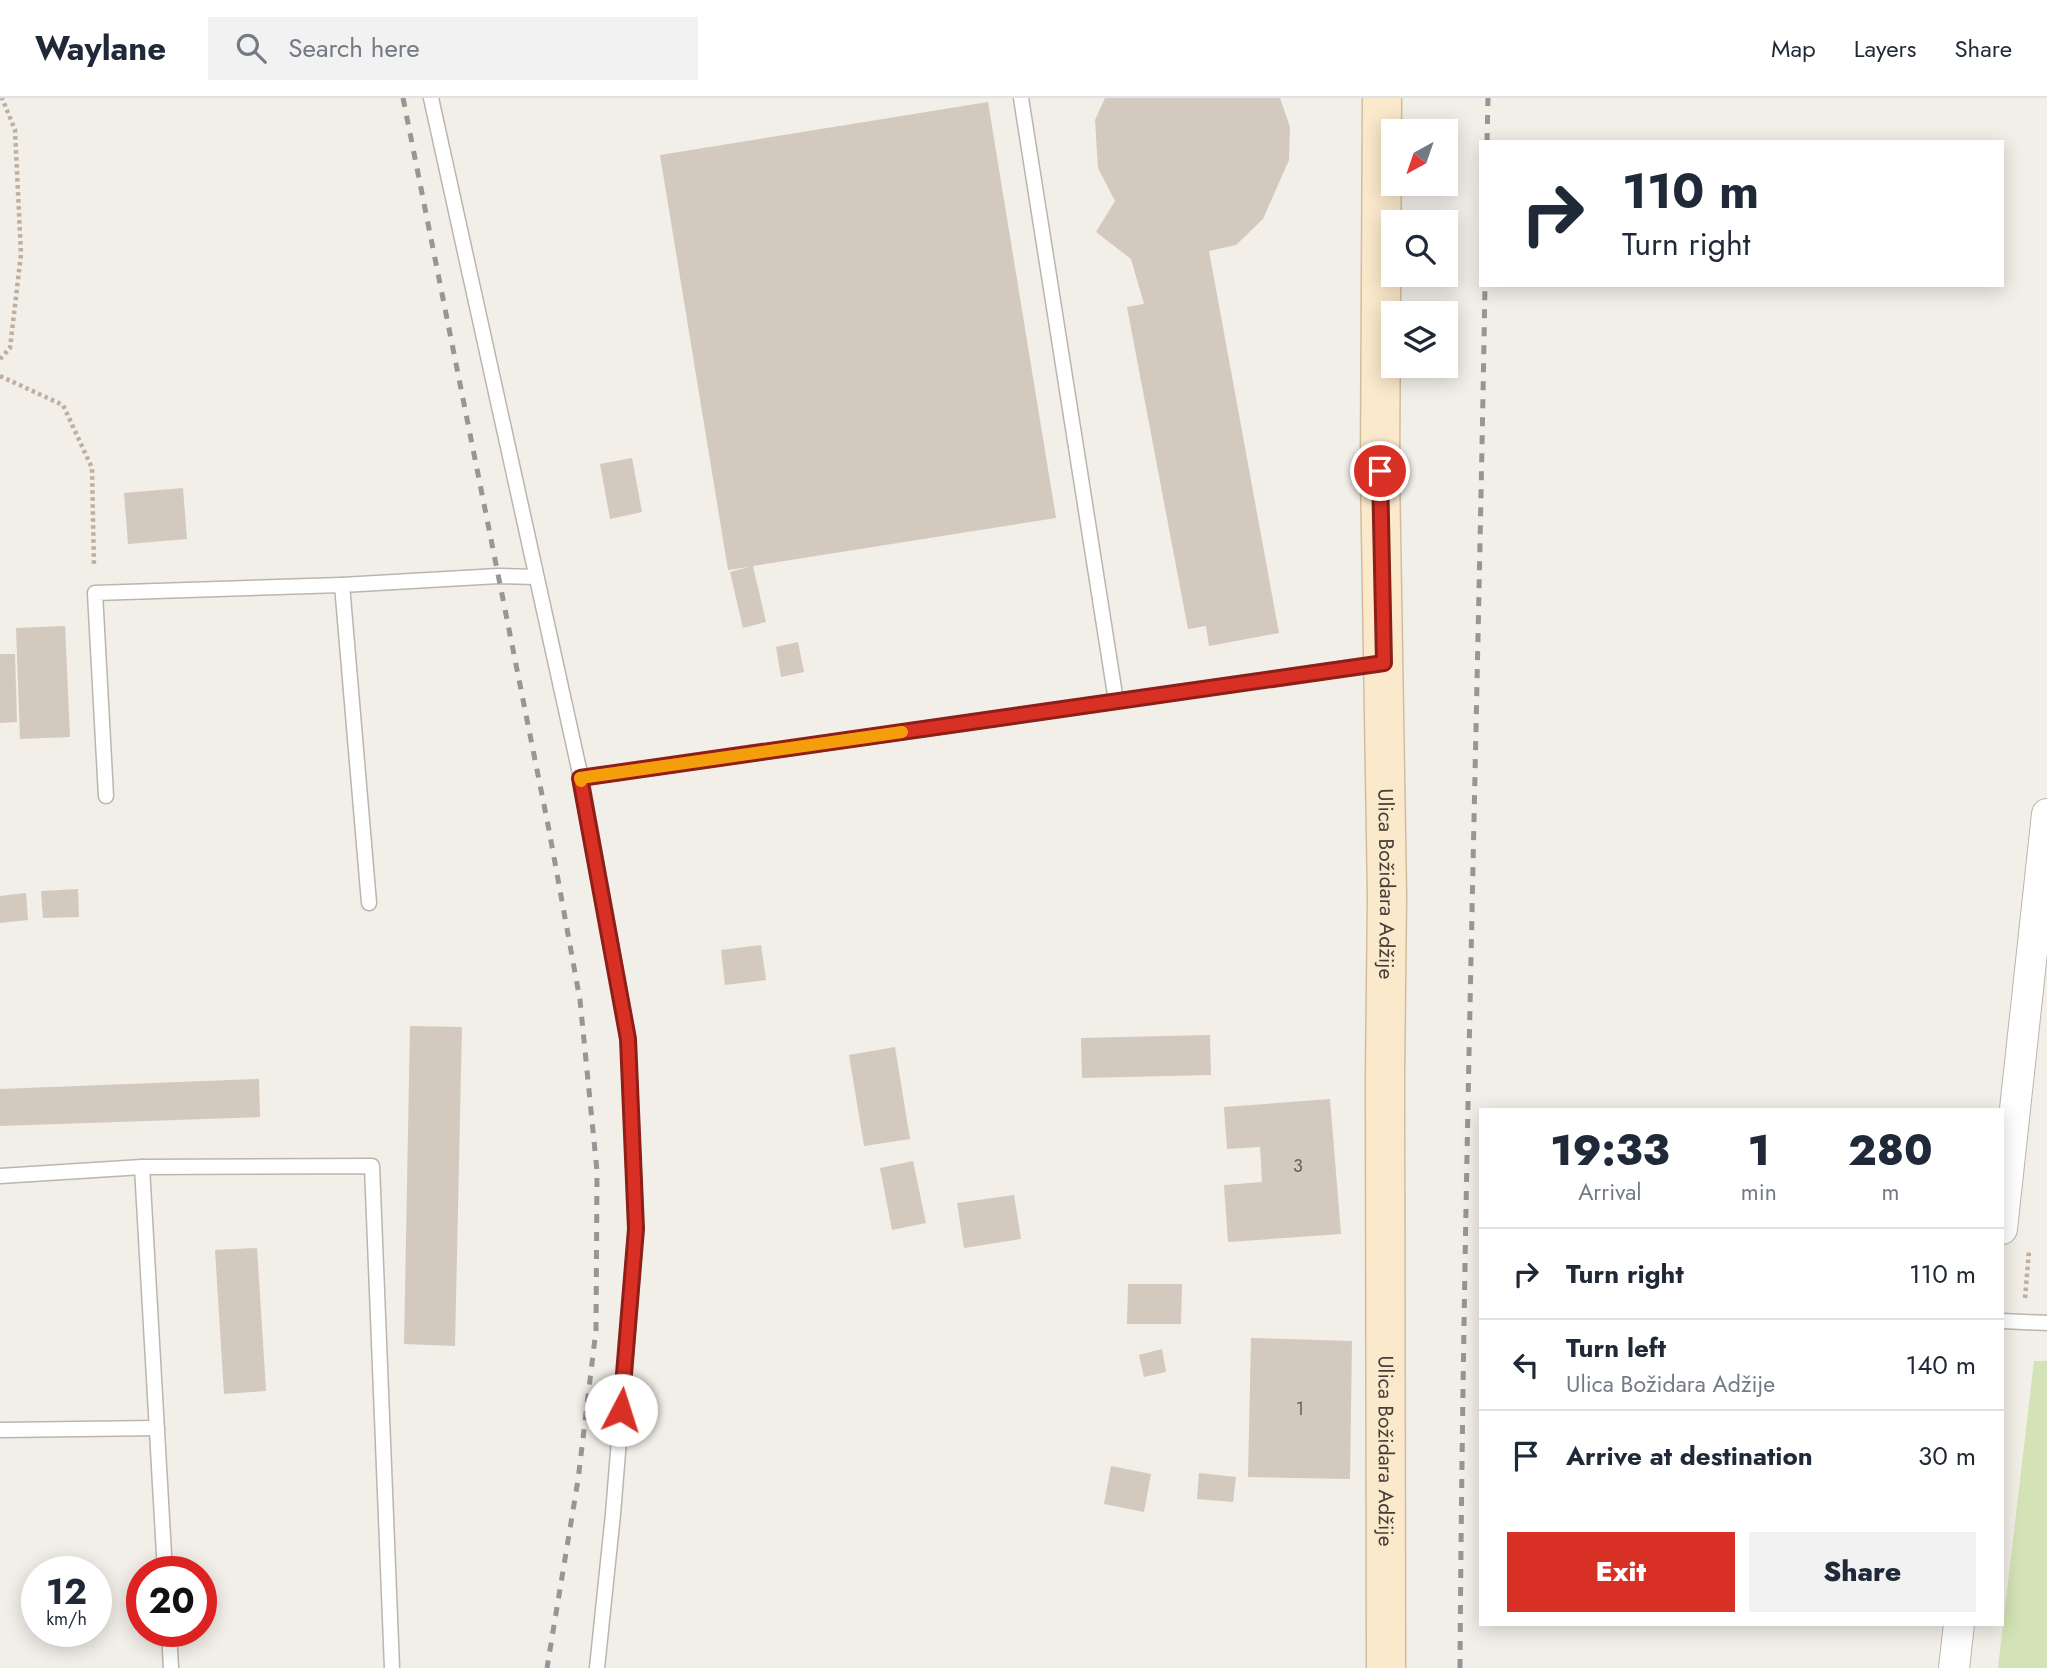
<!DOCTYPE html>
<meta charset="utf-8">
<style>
body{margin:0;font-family:Jost,sans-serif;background:#f2f2f3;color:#1f2937;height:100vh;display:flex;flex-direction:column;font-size:26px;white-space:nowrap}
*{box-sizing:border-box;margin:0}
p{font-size:23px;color:#747a83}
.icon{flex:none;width:38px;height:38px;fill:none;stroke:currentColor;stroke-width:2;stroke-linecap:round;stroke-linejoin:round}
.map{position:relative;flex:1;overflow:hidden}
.sheet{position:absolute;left:1479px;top:1010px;width:525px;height:518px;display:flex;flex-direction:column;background:#fff;border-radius:0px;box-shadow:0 4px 18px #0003}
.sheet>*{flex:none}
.top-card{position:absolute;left:1479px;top:42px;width:525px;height:147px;border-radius:0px;box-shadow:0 4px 18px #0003;background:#fff;color:#1f2937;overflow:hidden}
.needle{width:46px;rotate:220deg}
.tools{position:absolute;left:1381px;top:21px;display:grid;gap:14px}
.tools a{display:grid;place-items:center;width:77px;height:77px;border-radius:0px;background:#fff;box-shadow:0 4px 18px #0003;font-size:35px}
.speed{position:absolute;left:21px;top:1458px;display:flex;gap:14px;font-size:35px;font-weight:700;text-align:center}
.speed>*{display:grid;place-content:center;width:91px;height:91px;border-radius:50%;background:#fff;box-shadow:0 4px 18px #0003;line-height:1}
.speed small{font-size:18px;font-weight:400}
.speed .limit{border:10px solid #d22;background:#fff;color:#111}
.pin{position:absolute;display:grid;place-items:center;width:60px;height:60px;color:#fff;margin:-30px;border:4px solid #fff;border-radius:50%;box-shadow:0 2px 7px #0007}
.me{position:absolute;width:77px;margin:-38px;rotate:5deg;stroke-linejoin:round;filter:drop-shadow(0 0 5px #0008)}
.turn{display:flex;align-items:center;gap:24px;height:147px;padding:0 28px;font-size:32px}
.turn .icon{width:91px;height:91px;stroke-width:2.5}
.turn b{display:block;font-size:49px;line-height:60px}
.eta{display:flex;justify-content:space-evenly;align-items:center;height:119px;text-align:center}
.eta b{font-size:42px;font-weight:800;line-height:49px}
.cta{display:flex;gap:14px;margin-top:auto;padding:14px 28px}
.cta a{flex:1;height:80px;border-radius:0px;background:#d93025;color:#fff;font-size:28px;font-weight:800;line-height:80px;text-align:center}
.cta a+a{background:#f2f2f3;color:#1f2937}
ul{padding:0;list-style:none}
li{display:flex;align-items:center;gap:21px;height:91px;padding:0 28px;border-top:2px solid #e0e1e3}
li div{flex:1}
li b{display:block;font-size:26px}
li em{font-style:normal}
header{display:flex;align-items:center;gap:42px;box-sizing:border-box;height:98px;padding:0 35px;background:#fff;border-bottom:2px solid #e0e1e3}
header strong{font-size:33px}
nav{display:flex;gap:38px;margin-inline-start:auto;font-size:24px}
.search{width:490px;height:63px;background:#f2f2f3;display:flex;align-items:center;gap:18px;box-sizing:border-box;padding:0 24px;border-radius:0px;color:#747a83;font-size:26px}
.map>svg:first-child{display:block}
.green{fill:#d4e3b5}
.building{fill:#d3c9bf}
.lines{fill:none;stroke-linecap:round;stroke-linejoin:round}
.lane-casing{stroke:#bdb5ac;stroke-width:17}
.street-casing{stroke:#bdb5ac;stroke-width:32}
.secondary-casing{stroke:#d1bd9e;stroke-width:41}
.path{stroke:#beaf9e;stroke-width:4.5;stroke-dasharray:3.5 3.5;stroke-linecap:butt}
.lane{stroke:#fff;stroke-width:14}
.street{stroke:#fff;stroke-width:30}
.secondary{stroke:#fae9cb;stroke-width:38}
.rail{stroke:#969696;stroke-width:5;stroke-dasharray:9 9;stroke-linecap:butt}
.route-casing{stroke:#8d1f18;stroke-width:18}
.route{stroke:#d93025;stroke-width:12}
.slow{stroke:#f59e0b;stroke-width:12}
.labels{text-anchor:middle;stroke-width:7;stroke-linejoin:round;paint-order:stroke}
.number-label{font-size:18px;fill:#68615a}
.street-label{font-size:21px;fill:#453e38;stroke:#fff}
</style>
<header>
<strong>Waylane</strong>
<div class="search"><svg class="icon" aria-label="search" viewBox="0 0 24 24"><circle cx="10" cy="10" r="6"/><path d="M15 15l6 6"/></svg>Search here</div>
<nav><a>Map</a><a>Layers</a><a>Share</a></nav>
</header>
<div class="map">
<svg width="2047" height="1570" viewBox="0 0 2047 1570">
<rect width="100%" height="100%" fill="#f2eee8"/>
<!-- green -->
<polygon class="green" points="2034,1263 2047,1263 2047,1570 1998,1570"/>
<!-- building -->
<g class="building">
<polygon points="1105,0 1280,0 1290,29 1289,62 1263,121 1236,147 1209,153 1279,535 1209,548 1206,528 1188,531 1127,209 1144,206 1131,161 1096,134 1115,103 1098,70 1095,22"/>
<polygon points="988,4 1056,420 753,468 766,524 743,530 730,474 749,469 728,472 660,57"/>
<polygon points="632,360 642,414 610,421 600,366"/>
<polygon points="183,390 187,441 128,446 124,395"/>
<polygon points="65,528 70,639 20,641 16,530"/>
<polygon points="798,544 804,574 781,579 776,549"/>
<polygon points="0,556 15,556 17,624 0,625"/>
<polygon points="78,791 79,819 43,820 41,793"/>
<polygon points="26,795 28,822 0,825 0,798"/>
<polygon points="761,847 766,882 725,887 721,852"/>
<polygon points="410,928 462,929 455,1248 404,1246"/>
<polygon points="1210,937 1211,977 1082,980 1081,940"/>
<polygon points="895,949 910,1041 864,1048 849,957"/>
<polygon points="259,981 260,1019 0,1028 0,991"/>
<polygon points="1330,1001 1341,1136 1228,1144 1224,1087 1262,1084 1260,1049 1227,1051 1224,1009"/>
<polygon points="913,1063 926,1125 892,1132 880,1070"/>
<polygon points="1014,1097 1021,1141 964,1150 957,1105"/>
<polygon points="257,1150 266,1293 224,1296 215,1152"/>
<polygon points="1128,1186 1182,1186 1181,1226 1127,1226"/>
<polygon points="1251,1240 1352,1243 1350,1381 1248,1379"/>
<polygon points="1162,1251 1166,1274 1144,1279 1139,1257"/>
<polygon points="1111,1368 1151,1376 1144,1414 1104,1406"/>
<polygon points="1199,1375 1236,1379 1233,1404 1197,1401"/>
</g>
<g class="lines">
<!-- lane casing -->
<g class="lane-casing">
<g id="lane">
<polyline points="431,0 581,680 628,941 636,1131 613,1416 597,1570"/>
<polyline points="1021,0 1116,603"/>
<polyline points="581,680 1383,565"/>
<polyline points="106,698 95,495 342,487"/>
<polyline points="369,805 342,487 498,478 536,479"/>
<polyline points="142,1069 165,1474"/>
<polyline points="0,1078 142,1069 372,1068 392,1570"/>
<polyline points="2002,1223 2047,1225"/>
<polyline points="0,1332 157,1330"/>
<polyline points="169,1533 171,1570"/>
</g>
</g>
<!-- street casing -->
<g class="street-casing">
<g id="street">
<polyline points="2002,1131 2047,716"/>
<polyline points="1954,1570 1959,1526"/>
</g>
</g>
<!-- secondary casing -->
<g class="secondary-casing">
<g id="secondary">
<path id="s1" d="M1382,0L1380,373L1387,798L1385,978L1386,1570"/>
</g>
</g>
<!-- path -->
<g class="path">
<polyline points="0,261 10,250 21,156 15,32 2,0"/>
<polyline points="0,278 63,307 92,370 94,469"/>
<polyline points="2025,1200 2029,1153"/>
</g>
<!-- lane -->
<use href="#lane" class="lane"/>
<!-- street -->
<use href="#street" class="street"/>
<!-- secondary -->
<use href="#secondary" class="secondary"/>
<!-- rail -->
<g class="rail">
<polyline points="403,0 549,732 580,902 597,1073 596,1232 578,1382 547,1570"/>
<polyline points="1487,44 1488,0"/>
<path d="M1460,1570C1463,1109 1477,648 1485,187"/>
</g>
</g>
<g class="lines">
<!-- route casing -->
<g class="route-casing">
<polyline id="route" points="621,1312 636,1131 628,941 580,680 1384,565 1380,373"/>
</g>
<!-- route -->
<use href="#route" class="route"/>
<!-- slow -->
<polyline class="slow" points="581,683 580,680 902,634"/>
</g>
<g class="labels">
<!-- number labels -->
<g class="number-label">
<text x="1298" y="1074">3</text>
<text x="1300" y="1317">1</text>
</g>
<!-- street labels -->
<g class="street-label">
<text dy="7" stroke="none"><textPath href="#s1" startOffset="786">Ulica Božidara Adžije</textPath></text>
<text dy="7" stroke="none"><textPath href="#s1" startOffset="1353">Ulica Božidara Adžije</textPath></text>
</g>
</g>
</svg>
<div class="tools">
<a><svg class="needle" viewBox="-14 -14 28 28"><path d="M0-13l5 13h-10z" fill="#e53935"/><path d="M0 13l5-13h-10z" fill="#747a83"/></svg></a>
<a><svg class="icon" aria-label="search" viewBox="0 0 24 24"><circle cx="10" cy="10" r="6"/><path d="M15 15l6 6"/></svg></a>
<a><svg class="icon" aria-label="layers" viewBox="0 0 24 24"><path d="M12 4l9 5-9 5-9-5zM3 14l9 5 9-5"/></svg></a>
</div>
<div class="speed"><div>12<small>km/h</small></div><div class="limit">20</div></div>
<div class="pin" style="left:1380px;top:373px;background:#d93025"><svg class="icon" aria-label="arrive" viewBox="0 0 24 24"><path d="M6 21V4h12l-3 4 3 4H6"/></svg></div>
<svg class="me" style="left:621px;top:1312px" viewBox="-20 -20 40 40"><circle r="19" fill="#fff"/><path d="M0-13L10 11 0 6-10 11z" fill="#d93025"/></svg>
<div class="top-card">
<div class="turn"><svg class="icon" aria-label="right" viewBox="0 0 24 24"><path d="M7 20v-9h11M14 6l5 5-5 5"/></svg><div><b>110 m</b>Turn right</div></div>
</div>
<section class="sheet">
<div class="eta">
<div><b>19:33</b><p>Arrival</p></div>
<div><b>1</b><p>min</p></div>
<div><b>280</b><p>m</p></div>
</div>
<ul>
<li><svg class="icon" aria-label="right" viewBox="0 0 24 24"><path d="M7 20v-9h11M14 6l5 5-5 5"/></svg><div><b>Turn right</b></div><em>110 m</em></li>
<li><svg class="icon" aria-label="left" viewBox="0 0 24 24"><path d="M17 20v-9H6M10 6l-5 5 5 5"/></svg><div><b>Turn left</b><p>Ulica Božidara Adžije</p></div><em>140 m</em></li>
<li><svg class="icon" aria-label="arrive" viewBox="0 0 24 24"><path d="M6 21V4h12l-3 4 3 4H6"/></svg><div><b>Arrive at destination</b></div><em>30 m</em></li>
</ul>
<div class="cta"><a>Exit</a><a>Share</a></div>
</section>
</div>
